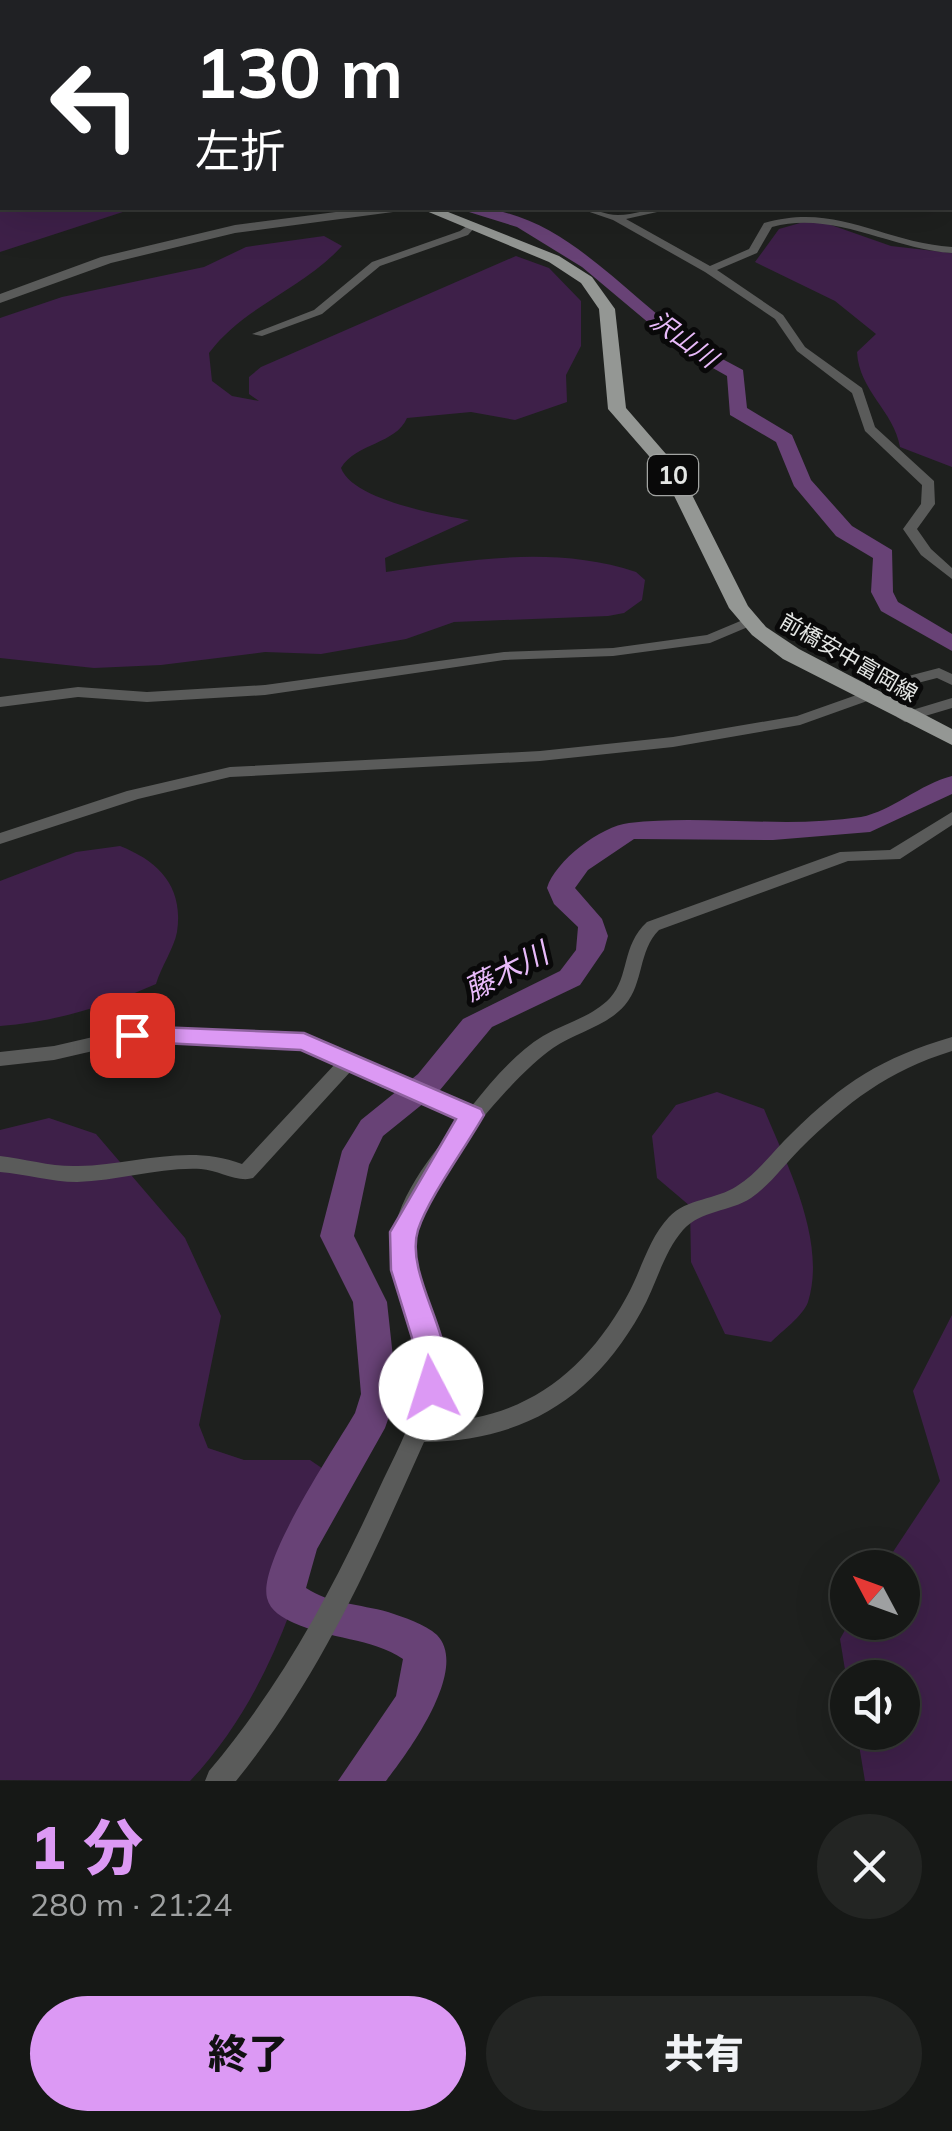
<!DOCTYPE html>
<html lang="ja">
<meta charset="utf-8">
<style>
body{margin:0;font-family:Mulish,"Noto Sans JP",sans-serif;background:#232523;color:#f1f3f6;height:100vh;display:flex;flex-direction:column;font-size:38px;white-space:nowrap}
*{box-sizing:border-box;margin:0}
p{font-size:32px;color:#9ea0a1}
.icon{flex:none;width:55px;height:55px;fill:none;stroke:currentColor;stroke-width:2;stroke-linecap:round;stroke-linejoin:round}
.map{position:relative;height:1781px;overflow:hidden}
.drawer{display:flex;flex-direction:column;background:#161816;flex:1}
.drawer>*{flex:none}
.top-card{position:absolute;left:0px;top:0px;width:952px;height:210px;box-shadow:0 10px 40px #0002,0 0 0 2px #353735;background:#202124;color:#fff;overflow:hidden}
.needle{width:65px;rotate:311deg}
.controls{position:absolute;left:830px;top:1550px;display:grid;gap:20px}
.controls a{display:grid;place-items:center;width:90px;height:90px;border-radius:50%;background:#161816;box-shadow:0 10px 40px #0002,0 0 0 2px #353735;font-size:50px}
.pin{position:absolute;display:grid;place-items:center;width:85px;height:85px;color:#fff;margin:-42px;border-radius:20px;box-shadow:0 5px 15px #0006}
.me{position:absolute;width:110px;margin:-55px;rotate:355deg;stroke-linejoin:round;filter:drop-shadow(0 0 8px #0008)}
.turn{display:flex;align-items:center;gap:35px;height:210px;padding:0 30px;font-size:45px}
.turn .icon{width:130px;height:130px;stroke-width:2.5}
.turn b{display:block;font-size:70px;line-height:85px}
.round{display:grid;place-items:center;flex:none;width:105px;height:105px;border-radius:52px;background:#232523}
.overview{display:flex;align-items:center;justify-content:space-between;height:170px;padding:0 30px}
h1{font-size:60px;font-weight:800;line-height:75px;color:#dc99f4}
.action{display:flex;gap:20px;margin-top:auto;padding:20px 30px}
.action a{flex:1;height:115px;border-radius:60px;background:#dc99f4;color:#111;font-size:40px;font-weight:800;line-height:115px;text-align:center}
.action a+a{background:#232523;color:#f1f3f6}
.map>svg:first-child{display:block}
.green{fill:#3e2049}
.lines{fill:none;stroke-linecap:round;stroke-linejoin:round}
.river{fill:#684276;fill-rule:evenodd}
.minor{fill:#5a5b5a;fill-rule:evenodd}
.tertiary{fill:#5a5b5a;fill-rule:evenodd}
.primary{fill:#949794;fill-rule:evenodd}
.route{fill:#dc99f4;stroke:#8f639f;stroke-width:2.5}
.labels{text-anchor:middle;stroke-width:10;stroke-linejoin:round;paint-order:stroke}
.far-street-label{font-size:22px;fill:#e4e6e4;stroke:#090909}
.far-water-label{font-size:25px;font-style:italic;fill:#e8bafa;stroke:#090909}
.shield{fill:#090909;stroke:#a2a4a2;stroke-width:2.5}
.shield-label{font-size:25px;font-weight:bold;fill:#e4e6e4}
.water-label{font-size:30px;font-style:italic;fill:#e8bafa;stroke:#090909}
</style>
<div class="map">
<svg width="952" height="1781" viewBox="0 0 952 1781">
<rect width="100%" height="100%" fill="#1e201e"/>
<!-- green -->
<g class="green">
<polygon points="485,0 865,0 452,2"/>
<polygon points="0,144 2,208 135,208 0,252"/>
<path d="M814,219L891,246L952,253V467L900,447C894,411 859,391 857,352L876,334L835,301L755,262L779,229Z"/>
<path d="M324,236L342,246C303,289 244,306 209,353L212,381L232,396L259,401L249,394V377L261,367L516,256L549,268L581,301V346L566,375L567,402L515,420L471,412L407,418C396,444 356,443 341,468C353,500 439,515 469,520L385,558L386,572C468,560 554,545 636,572L645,580L642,600L624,613L608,616L454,622L406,639L321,654L265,652L161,665L94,668L0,658V318L62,297L204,267L246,247Z"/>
<path d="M120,846C158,861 184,886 177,932C174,948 161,967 156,984C106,1006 55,1022 0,1026V881L76,852Z"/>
<path d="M717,1092L764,1109C787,1165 827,1241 808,1302C803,1316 782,1331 771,1342L725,1334L691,1262L690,1206L657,1178L652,1136L676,1105Z"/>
<path d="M49,1118L96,1134L185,1238L221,1316L199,1425L208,1448L244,1460H310L332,1475C303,1585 270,1696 190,1781L0,1780V1130Z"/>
<polygon points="952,1315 952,1781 865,1781 857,1733 902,1732 902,1678 848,1678 847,1682 840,1639 849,1623 902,1622 902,1568 883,1567 940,1481 913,1391"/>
</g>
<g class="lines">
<!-- river -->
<g class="river">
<polygon points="473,0 536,0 534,2"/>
<polygon points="551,0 584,0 585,2 553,2"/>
<path d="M456,208C556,201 620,293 695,343C710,353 727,361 743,370L747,408L792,435L811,480L852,526L892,550L893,592L898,602L952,634V651L881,611L871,592L873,558L836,536L794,486L776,442L730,415L727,376L681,350L582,267L517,227Z"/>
<path d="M952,776V794L870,832L773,840L634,839L588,870L575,888L602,919L608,936L604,950L580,985L492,1027L440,1090L383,1136L369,1165L354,1236L387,1302L397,1394L385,1428L317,1549L306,1588C330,1604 360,1604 388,1612C403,1617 425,1624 437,1635C470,1669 407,1754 386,1781H338L396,1696L403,1659C372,1638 329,1639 294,1623C283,1618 270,1611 267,1598C258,1561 334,1449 355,1413L361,1394L353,1302L320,1236L342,1151L361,1120L418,1074L463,1019L560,971L576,950L578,927L554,904L547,888C555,861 601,826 629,823C704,814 783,829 861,817C892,811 920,784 952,776Z"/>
</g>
<!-- minor -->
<g class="minor">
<polygon points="127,0 220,0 216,2 131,2"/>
<polygon points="2,112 2,118 0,119 0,113"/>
<path d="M578,208C592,207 604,215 618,215C634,215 650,208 667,208L666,210L626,219L710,266L749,249L764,223C837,202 881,242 952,247V253C891,249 833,210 772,227L757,253L717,270L783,315L805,347L862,388L875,427L934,481L935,504L917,529L931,549L952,568V579L921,555L903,529L921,504L922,485L865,431L852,393L797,351L775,319L705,272L613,220Z"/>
<polygon points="471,223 476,226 468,235 380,266 322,314 262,336 252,334 314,310 372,262 460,231"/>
<polygon points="750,617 757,621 755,624 710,643 613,656 504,660 265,695 147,702 78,697 0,707 0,697 78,687 147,692 265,685 504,652 613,648 707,635"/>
<polygon points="939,668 952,674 952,685 937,678 902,687 894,682 897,679"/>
<polygon points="865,692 870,694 873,697 870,700 800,725 673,747 540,761 230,777 138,799 0,844 0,833 127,791 230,767 540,751 673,737 797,716"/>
<polygon points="952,698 952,708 905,722 897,717 899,714"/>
<path d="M952,812V825L900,859L848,861L659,930C638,951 644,983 625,1005C606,1027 576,1032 553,1048C510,1078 421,1184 414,1236C406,1307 464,1339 433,1422C521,1421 584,1374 626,1298C641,1272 648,1239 669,1217C687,1198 716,1200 737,1186C758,1173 774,1150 792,1133C844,1082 881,1058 952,1037V1051C887,1071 848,1102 800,1149C784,1165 770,1185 751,1198C730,1212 701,1210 683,1230C663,1253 656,1286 641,1312C593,1398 524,1441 424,1442C371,1561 319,1679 236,1781H205L209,1771C281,1686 332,1591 378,1491C393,1458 411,1428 418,1393C425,1362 414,1333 404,1304C399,1287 393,1270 392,1252C391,1203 432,1154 461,1119L381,1087L351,1071L253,1178C238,1183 218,1170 201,1169C159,1167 119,1181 77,1182C51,1182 26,1174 0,1172V1156C26,1159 52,1167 78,1166C134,1165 187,1143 242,1164L336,1063L302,1048L275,1045L132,1042L54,1060L0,1066V1052L54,1046L132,1028L275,1031L312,1037L340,1048L395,1077L471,1107C491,1082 515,1053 543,1036C565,1023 592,1017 610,998C630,976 621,946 647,922L840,852L890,850Z"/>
</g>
<!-- tertiary -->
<g class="tertiary">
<polygon points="952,170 952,179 950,180 950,171"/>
<polygon points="367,208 399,208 393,212 235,233 111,263 0,303 0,294 101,257 235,225"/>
</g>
<!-- primary -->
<g class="primary">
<polygon points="0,67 2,68 2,76 0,75"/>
<polygon points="419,208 438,208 559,256 592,277 615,309 626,408 679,469 748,606 766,627 799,649 952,729 952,745 783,659 752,635 729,608 662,471 608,409 599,309 581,283 549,262"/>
</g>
</g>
<!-- route -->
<path class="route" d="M132,1026L304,1033L481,1109L484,1115C466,1147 429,1197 418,1230C403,1279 466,1349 442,1397L431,1401L421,1397L412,1338L391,1270L390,1232L456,1119L301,1050L123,1041L120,1035L123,1029Z"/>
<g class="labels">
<!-- far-street labels -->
<g class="far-street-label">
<text transform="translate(849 657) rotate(30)" y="8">前橋安中富岡線</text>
</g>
<!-- far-water labels -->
<g class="far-water-label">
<text transform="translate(684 339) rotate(36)" y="9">沢山川</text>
</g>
<!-- shield labels -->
<rect class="shield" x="648" y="455" width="50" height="40" rx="8"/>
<g class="shield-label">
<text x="673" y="484">10</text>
</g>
<!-- water labels -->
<g class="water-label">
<text transform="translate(506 972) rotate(-27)" y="10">藤木川</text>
</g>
</g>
</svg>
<div class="controls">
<a><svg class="needle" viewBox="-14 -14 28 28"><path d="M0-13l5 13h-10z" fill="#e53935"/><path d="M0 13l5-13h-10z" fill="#9ea0a1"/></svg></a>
<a><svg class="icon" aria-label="sound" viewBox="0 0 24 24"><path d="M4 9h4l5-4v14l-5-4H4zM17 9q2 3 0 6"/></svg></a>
</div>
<div class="pin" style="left:132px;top:1035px;background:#d93025"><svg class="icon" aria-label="arrive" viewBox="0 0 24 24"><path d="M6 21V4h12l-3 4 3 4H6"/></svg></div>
<svg class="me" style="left:431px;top:1388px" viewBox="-20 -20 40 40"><circle r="19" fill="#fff"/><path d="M0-13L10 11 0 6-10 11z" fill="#dc99f4"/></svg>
<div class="top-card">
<div class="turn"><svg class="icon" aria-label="left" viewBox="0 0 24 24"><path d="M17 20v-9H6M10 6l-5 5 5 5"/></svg><div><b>130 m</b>左折</div></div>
</div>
</div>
<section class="drawer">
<div class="overview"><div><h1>1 分</h1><p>280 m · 21:24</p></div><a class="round"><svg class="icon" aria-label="close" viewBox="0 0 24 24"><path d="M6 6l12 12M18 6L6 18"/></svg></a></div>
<div class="action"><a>終了</a><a>共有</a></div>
</section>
